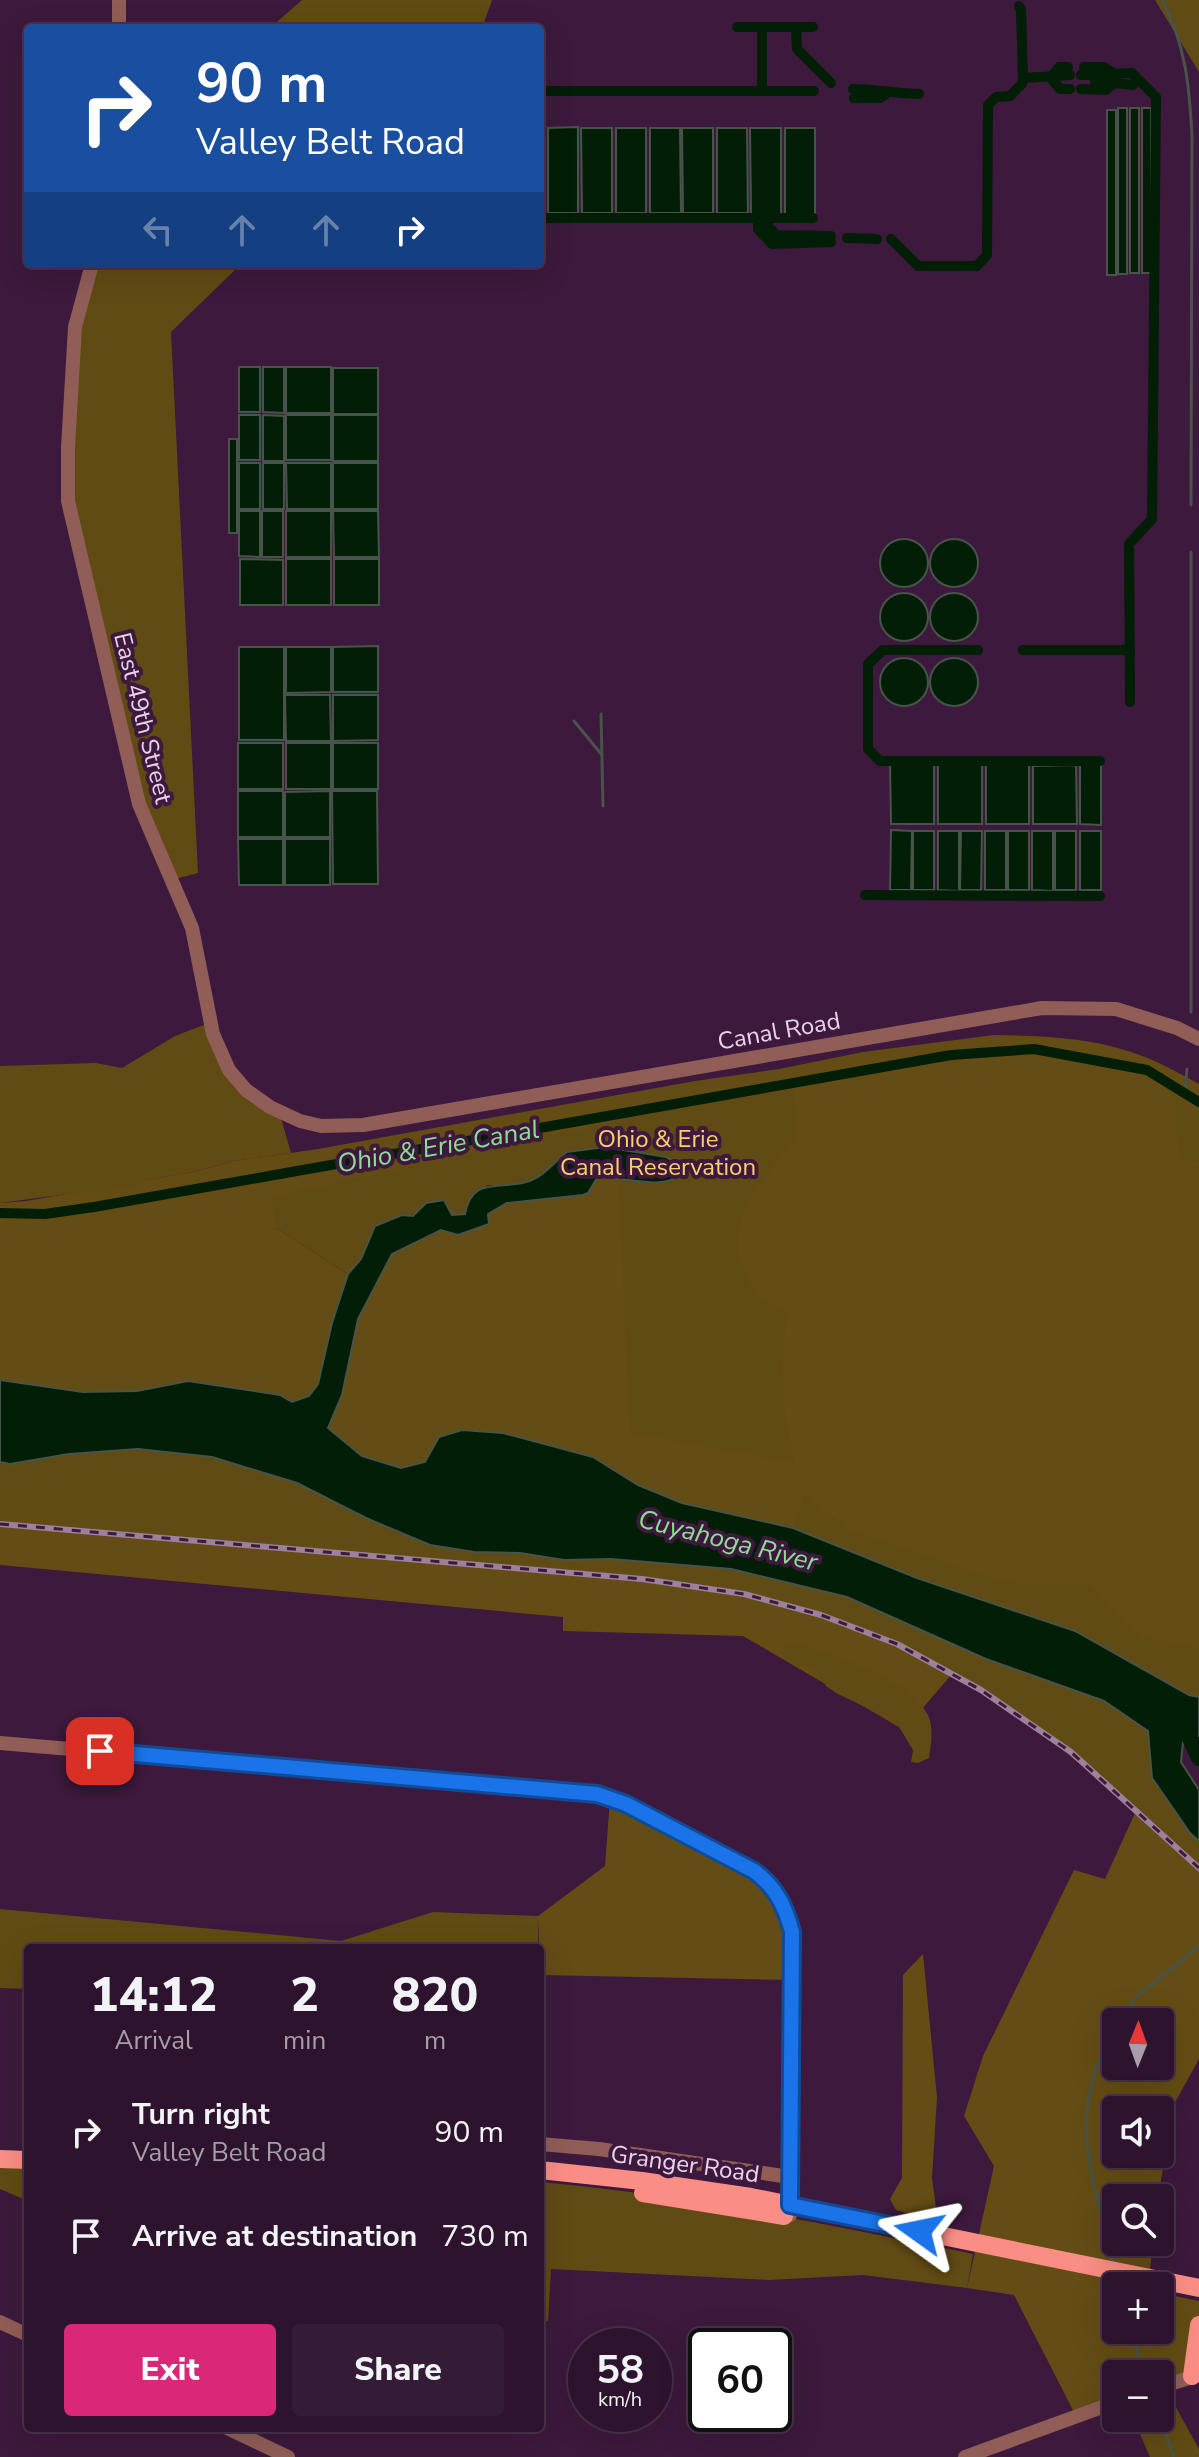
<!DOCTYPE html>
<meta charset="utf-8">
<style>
body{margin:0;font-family:"Nunito Sans",sans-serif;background:#351c36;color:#f1f3f6;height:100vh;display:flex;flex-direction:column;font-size:30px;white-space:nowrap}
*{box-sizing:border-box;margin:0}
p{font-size:26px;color:#a79eaa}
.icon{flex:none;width:44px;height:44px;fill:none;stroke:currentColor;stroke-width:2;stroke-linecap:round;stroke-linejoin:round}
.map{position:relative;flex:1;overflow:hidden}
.side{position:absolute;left:24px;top:1944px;width:520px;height:488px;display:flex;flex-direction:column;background:#2d132e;border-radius:8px;box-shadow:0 8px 32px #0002,0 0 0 2px #48324a}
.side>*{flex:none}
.hud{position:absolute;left:24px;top:24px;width:520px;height:244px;border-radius:8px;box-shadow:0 8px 32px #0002,0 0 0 2px #48324a;background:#1a4fa0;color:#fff;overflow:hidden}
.needle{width:52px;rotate:1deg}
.controls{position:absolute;left:1102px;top:2008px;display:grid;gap:16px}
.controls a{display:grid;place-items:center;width:72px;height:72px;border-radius:8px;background:#2d132e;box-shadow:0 8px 32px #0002,0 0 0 2px #48324a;font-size:40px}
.speed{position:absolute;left:568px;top:2328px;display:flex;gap:16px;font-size:40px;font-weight:700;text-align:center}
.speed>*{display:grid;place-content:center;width:104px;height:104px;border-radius:50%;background:#2d132e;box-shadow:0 8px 32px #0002,0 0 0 2px #48324a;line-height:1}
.speed small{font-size:20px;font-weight:400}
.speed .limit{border:4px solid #111;border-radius:12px;background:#fff;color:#111}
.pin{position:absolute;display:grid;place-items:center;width:68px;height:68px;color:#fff;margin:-34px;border-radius:16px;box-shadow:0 4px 12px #0006}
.me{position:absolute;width:88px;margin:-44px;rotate:282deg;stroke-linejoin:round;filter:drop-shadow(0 0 6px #0008)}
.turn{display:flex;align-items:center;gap:28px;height:168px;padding:0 40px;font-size:36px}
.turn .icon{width:104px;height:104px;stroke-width:2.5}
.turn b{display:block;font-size:56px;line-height:68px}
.lanes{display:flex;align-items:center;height:76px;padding:0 40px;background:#0003;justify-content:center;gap:40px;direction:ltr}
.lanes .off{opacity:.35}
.eta{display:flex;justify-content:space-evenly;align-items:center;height:136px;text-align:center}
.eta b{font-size:48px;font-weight:800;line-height:56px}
.primary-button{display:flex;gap:16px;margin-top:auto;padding:16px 40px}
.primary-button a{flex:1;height:92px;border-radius:8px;background:#db2777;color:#fff;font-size:32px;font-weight:800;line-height:92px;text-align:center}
.primary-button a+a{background:#351c36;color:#f1f3f6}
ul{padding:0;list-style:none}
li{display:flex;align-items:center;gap:24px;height:104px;padding:0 40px}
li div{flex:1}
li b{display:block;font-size:30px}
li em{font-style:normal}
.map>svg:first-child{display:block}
.green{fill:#644d14;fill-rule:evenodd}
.forest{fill:#614b14}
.water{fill:#031e06;stroke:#48544a;stroke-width:2}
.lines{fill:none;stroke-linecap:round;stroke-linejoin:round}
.stream{stroke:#48544a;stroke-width:3}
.canal{stroke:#031e06;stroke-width:10}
.river{stroke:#031e06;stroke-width:16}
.minor{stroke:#915d57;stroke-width:14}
.major{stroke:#fa8e84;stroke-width:18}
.rail-casing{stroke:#9c809c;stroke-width:6}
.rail{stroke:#3c193d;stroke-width:3;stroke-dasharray:9;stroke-linecap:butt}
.route-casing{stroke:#114b97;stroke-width:20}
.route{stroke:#1a73e8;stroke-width:14}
.labels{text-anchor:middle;stroke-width:8;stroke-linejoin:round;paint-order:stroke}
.street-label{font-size:24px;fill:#ead3ea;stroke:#3c193d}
.park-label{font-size:24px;fill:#facf6e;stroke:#3c193d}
.water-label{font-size:26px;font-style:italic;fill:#8edc95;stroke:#3c193d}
</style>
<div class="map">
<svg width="1199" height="2457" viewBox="0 0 1199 2457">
<rect width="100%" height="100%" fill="#3c193d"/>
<!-- green -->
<g class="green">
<path d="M994,1035C1039,1036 1087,1037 1131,1052C1154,1059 1177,1072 1199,1084V1697L1189,1695L1075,1631L793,1528L682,1503L638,1485L593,1457L503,1433L462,1430L439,1437L426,1462L401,1468L362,1456L328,1428L342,1395L358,1320L392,1253L441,1230L489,1224L487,1214L507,1203L588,1193L596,1180L577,1149L537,1165L276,1228L348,1274L332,1323L318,1384L309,1396L292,1402L188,1381L137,1391L83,1392L0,1380V1203L26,1201L193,1172L234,1161L318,1149L695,1081L779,1069L863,1052Z"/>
<path d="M0,1524L642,1579C676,1584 712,1587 746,1595C819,1611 886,1639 952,1674L904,1730L743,1636L563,1631V1617L0,1565Z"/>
<polygon points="610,1799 754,1871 786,1909 791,1980 540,1975 538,1916 605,1866"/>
<path d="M1136,1811L1199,1868V2059L1174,2104L1158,2198H1116V2242H1153L1149,2278L1151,2286H1116V2330H1160V2293L1199,2301V2325L1192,2376L1160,2387V2374H1116V2402L1076,2416L1014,2295L967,2288L994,2166L964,2116L983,2056L1074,1870L1105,1879ZM1116,2022H1160V2066H1116ZM1116,2110H1160V2154H1116Z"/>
<polygon points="923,1954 937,2097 932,2178 938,2222 896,2210 890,2199 902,2178 903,1975"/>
</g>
<!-- forest -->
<g class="forest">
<polygon points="302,0 492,0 482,28 270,28"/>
<polygon points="1155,0 1199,0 1199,72"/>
<polygon points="92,264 241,264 171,332 198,873 171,880 139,804 68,501 72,370"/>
<polygon points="209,1023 229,1070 279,1111 291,1153 234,1161 193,1172 148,1180 122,1190 75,1193 0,1203 0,1066 96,1063 122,1068 175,1036"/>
<path d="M794,1083L796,1139C769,1172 730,1209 739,1255C742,1269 751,1284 757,1297L788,1312C779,1368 782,1408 795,1463L630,1433L618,1177L654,1183V1155L605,1147L576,1151L561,1156C548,1182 513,1186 487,1185L465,1214L453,1216L447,1208L422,1209L368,1240L361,1259L348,1274L276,1228L271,1197Z"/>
<polygon points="1176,1097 1199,1112 1199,1162 1181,1160 1176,1126"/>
<path d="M138,1449L212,1457L297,1483L366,1518L430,1545L474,1552L520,1553L564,1560L611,1559L731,1569L847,1597L986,1659L1104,1701L1148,1731L1152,1778L1190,1833L1199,1841V1868C1082,1762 976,1666 822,1615C763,1596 702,1588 642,1579L0,1524V1462L10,1464L69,1454Z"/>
<polygon points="804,1494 847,1528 980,1575 1017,1583 1089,1583 1140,1636 1199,1648 1199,1697 1189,1695 1075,1631 917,1578 793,1528"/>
<path d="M794,1642C833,1657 908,1676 928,1715C934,1728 931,1745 929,1758L918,1763L911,1762L913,1750L896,1722L836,1693L826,1686L815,1666C800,1666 791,1667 781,1654L784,1646Z"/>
<polygon points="0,1909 341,1941 433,1912 538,1916 538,1948 28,1948 28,1989 0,1988"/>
<polygon points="28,2164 28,2201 0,2189 0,2165"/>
<path d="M540,2182C686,2195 830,2225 973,2254L967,2288L863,2275L769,2280L551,2269L548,2321L540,2320Z"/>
<polygon points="1164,2386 1199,2449 1199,2457 1150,2457 1133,2418 1160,2418 1160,2387"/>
</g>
<!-- water -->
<g class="water">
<rect x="1118" y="108" width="9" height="166"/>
<rect x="1130" y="108" width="9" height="165"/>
<rect x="1142" y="108" width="9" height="165"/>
<rect x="1107" y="110" width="9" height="165"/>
<polygon points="578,127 578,213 548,213 548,128"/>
<polygon points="581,128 612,128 612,213 582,213"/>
<rect x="616" y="128" width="30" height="85"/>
<polygon points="650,128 680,128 681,213 650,213"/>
<polygon points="682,128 713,128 713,213 683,213"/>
<polygon points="717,128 747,128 748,213 717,213"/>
<polygon points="750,128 781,128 781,214 751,214"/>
<rect x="785" y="128" width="30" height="86"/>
<rect x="239" y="367" width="21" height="45"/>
<polygon points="263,367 284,367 284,413 263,412"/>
<rect x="286" y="367" width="45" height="46"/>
<rect x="333" y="368" width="45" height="46"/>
<rect x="239" y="415" width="21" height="45"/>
<polygon points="263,415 284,416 284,461 263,461"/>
<rect x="286" y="415" width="45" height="45"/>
<rect x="333" y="415" width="45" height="46"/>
<rect x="229" y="439" width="8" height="94"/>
<rect x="239" y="463" width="21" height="46"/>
<rect x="263" y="463" width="21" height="46"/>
<polygon points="286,463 331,463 331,509 287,509"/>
<rect x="333" y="463" width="45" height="46"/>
<polygon points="239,511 260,511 260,557 239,556"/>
<rect x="262" y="511" width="21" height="46"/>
<rect x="286" y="511" width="45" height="46"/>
<polygon points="333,511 378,511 379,557 334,557"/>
<circle cx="904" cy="563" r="24"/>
<circle cx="954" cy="563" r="24"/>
<polygon points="240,559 283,560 283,605 240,605"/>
<rect x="286" y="559" width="45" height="46"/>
<rect x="334" y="559" width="45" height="46"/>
<circle cx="904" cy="617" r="24"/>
<circle cx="954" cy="617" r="24"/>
<polygon points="378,646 378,692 333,692 333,647"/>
<rect x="239" y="647" width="45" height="93"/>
<polygon points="286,647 331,647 331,692 286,693"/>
<circle cx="904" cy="682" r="24"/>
<circle cx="954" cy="682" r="24"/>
<polygon points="285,695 330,695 331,741 286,741"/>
<polygon points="333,695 378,695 378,740 333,741"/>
<rect x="238" y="743" width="45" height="46"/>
<rect x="286" y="743" width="45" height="46"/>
<rect x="333" y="743" width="45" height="46"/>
<polygon points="890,765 934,765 934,824 891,824"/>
<rect x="938" y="765" width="44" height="59"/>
<rect x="986" y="765" width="43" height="59"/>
<polygon points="1076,765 1077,824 1033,824 1033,766"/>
<polygon points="1080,765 1101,765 1101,825 1080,824"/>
<rect x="238" y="791" width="45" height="46"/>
<polygon points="330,791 330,837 285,837 285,792"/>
<polygon points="332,791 377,791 378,884 333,884"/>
<polygon points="891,830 912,831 911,890 890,890"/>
<rect x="913" y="831" width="21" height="59"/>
<polygon points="938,831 959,831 959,891 938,890"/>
<polygon points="961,831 982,831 981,890 960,890"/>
<rect x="985" y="831" width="21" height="59"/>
<rect x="1008" y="831" width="21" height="59"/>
<polygon points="1032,831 1053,831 1053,891 1032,890"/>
<rect x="1055" y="831" width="21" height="59"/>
<rect x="1080" y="831" width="21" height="59"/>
<polygon points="238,839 283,839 283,885 239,885"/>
<rect x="285" y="839" width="45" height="46"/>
<path d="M605,1147L666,1157L677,1164L676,1177C660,1190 619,1175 597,1178L588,1193L583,1195L507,1203L488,1214L489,1224L458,1235L441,1230L392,1254L358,1319L342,1395L328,1428L362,1456L401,1468L425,1462L439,1437L462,1430L503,1433L593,1457L638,1485L682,1503L793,1528L917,1578L1075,1631L1189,1695L1199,1697V1736L1183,1742L1181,1762L1199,1790V1841L1190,1833L1152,1778L1148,1731L1104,1701L986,1659L847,1597L731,1569L611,1559L564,1560L520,1553L474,1552L430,1545L366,1518L297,1483L212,1457L138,1449L69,1454L10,1464L0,1462V1380L83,1392L137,1391L188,1381L280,1395L292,1402L309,1396L318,1384L332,1323L348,1274L361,1259L375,1226L402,1215L413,1216L426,1203L444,1200L452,1215L465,1214C472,1176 499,1190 526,1182C544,1177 554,1162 567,1152Z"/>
</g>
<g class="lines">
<!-- stream -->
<g class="stream">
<path d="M1162,0C1186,46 1189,84 1192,135L1191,505"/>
<polyline points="1191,552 1191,1012"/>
<polyline points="601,714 603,806"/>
<polyline points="574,721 602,755"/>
<polyline points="1185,1092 1187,1069"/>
<polyline points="1119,2022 1134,1999 1199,1946"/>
<path d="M1114,2263C1092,2175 1064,2112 1116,2027"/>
<polyline points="1131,2330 1144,2374"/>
<polyline points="1160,2418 1174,2457"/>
</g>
<!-- canal -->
<g class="canal">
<polyline points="1019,6 1021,10 1023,78"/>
<polyline points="737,27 813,27"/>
<polyline points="762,27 762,91"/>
<polyline points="796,27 797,49 831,83"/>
<polyline points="1084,67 1104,67 1113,73"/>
<polyline points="1081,75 1132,73 1156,97 1152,519 1129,544 1130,702"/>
<polyline points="1051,78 1060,89 1070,89"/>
<polyline points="1051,78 1059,67 1068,67"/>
<polyline points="1095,81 1133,85 1138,80"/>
<path d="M853,89C877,89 896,94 919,94"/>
<polyline points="1081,89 1106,90 1112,85"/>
<polyline points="548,91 814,91"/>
<polyline points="854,98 880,98 886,94"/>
<polyline points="546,218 813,218"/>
<polyline points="758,218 758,229 772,244 831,242"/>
<polyline points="768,218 768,227 777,235 831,236"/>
<polyline points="847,238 877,239"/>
<polyline points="891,239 918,266 977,266 987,255 988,105 996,97 1010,96 1022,84 1023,78 1070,75"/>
<polyline points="978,650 883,650 868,664 868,749 880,761 1100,761"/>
<polyline points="1023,650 1130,650"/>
<polyline points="865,895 1100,896"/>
<polyline points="0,1213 45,1214 94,1207 951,1055 1034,1049 1147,1070 1199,1102"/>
</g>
<!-- river -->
<polyline class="river" points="1179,1721 1183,1723 1199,1758"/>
<!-- minor -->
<g class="minor">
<polyline points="119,28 119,0"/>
<polyline points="92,264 75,327 68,447 68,501 139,804 192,928 213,1034 229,1070 246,1090 270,1107 300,1121 321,1126 363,1125 1042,1008 1116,1009 1177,1028 1199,1039"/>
<path d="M0,1743L597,1794L626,1804L754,1871C776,1887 785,1906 792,1932L790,2215"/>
<polyline points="540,2144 599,2149 790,2177"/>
<polyline points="0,2322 28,2335"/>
<polyline points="1160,2387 1199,2375"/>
<polyline points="227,2428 288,2457"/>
<polyline points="965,2457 1116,2402"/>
</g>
<!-- major -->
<g class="major">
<polyline points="0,2159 28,2160"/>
<polyline points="540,2170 642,2181 751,2197 1199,2288"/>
<polyline points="643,2193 784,2216"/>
<polyline points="1192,2376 1199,2325"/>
</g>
<!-- rail casing -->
<g class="rail-casing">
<polyline id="rail" points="0,1524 642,1579 744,1594 821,1615 897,1644 981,1690 1071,1752 1199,1868"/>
</g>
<!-- rail -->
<use href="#rail" class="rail"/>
</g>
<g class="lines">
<!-- route casing -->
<g class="route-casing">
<path id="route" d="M100,1751L597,1794L626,1804L754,1871C776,1887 785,1906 792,1932L790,2205L919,2231"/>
</g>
<!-- route -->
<use href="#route" class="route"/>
</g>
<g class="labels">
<!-- street labels -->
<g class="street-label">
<text transform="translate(143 718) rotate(76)" y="8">East 49th Street</text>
<text transform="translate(779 1031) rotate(-10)" y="8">Canal Road</text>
<text transform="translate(685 2164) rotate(8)" y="8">Granger Road</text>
</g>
<!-- park labels -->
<g class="park-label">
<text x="658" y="1147">Ohio &amp; Erie<tspan x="658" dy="28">Canal Reservation</tspan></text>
</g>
<!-- water labels -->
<g class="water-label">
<text transform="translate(438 1146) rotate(-10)" y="9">Ohio &amp; Erie Canal</text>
<text transform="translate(728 1540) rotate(14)" y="9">Cuyahoga River</text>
</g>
</g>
</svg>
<div class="controls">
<a><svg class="needle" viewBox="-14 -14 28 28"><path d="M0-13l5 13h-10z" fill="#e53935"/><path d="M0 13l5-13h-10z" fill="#a79eaa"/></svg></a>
<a><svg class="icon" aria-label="sound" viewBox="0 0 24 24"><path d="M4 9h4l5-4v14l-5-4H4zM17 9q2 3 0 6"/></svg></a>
<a><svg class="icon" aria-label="search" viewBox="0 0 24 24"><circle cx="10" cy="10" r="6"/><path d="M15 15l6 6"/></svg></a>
<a>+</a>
<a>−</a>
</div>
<div class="speed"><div>58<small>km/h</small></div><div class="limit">60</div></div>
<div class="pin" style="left:100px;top:1751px;background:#d93025"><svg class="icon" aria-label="arrive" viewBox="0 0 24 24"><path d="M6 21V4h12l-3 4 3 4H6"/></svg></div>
<svg class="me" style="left:919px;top:2231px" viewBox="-20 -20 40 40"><path d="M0-17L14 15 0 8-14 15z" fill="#1a73e8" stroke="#fff" stroke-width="4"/></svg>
<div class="hud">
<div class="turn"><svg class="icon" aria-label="right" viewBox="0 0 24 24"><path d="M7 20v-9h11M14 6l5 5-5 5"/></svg><div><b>90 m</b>Valley Belt Road</div></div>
<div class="lanes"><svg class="icon off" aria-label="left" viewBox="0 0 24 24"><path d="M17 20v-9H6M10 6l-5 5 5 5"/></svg><svg class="icon off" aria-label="ahead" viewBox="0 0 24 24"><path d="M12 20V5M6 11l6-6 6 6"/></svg><svg class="icon off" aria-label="ahead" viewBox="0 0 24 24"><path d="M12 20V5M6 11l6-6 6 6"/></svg><svg class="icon" aria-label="right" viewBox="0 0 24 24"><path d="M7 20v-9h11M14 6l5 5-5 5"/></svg></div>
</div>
<section class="side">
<div class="eta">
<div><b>14:12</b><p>Arrival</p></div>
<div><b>2</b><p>min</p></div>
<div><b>820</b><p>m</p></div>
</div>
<ul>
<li><svg class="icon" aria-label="right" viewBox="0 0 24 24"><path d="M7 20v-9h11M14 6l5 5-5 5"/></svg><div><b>Turn right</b><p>Valley Belt Road</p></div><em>90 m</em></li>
<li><svg class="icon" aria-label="arrive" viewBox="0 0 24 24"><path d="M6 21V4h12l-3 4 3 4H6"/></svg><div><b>Arrive at destination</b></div><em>730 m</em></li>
</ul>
<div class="primary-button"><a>Exit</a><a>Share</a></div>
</section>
</div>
